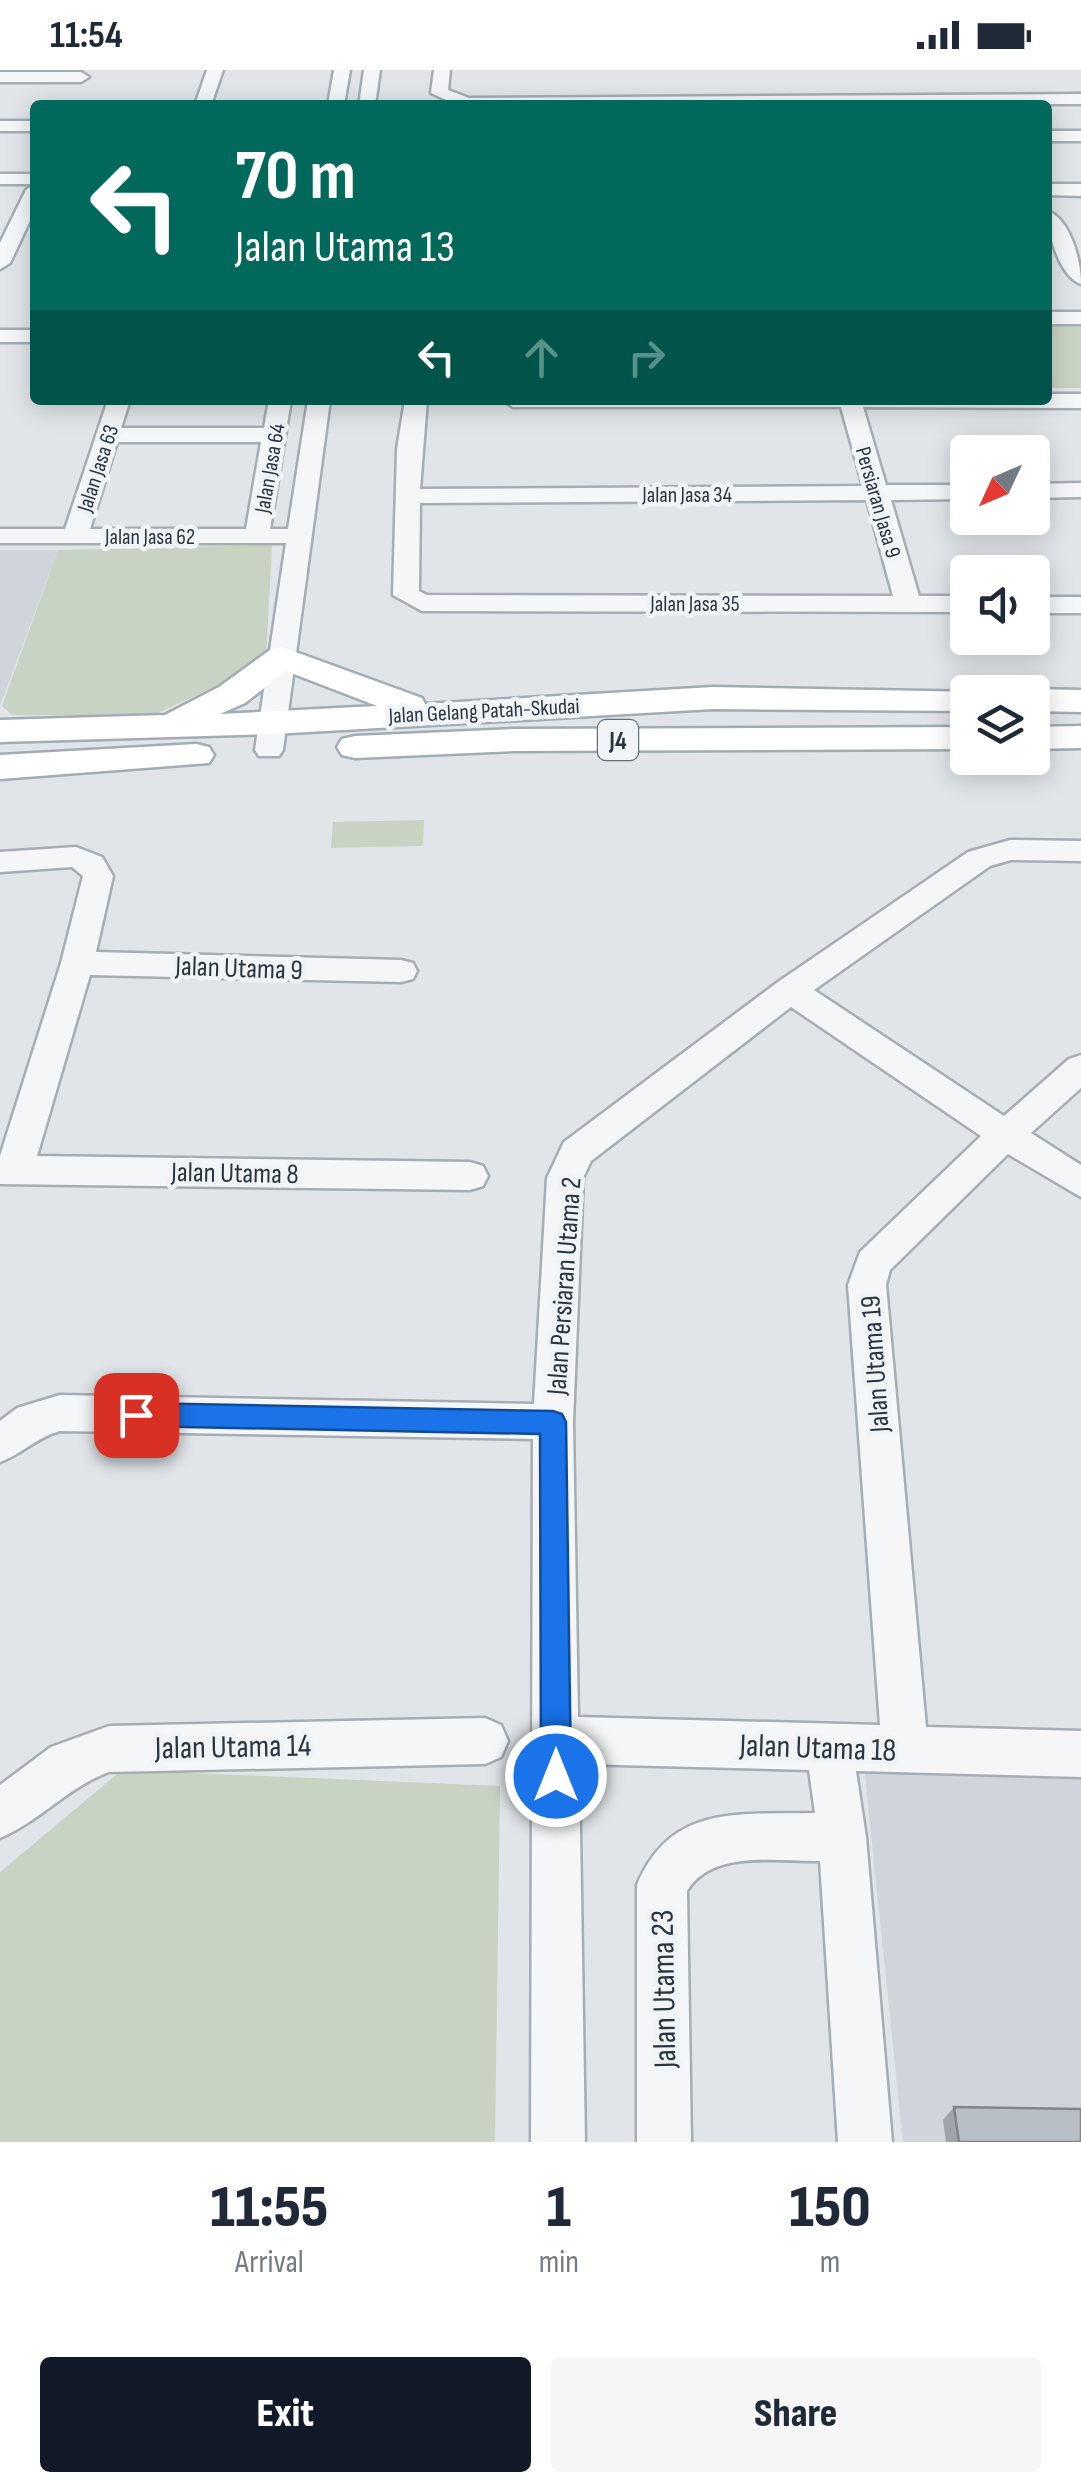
<!DOCTYPE html>
<style>
body{margin:0;font-family:"Sofia Sans Condensed",sans-serif;background:#f6f6f7;color:#1f2937;height:100vh;display:flex;flex-direction:column;font-size:38px;white-space:nowrap}
*{box-sizing:border-box;margin:0}
p{font-size:32px;color:#747a83}
.icon{flex:none;width:55px;height:55px;fill:none;stroke:currentColor;stroke-width:2;stroke-linecap:round;stroke-linejoin:round}
.map{position:relative;height:2072px;overflow:hidden}
.sheet{display:flex;flex-direction:column;background:#fff;flex:1}
.sheet>*{flex:none}
.top-card{position:absolute;left:30px;top:30px;width:1022px;height:305px;border-radius:10px;box-shadow:0 5px 25px #0003;background:#00695c;color:#fff;overflow:hidden}
.needle{width:65px;rotate:226deg}
.buttons{position:absolute;left:950px;top:365px;display:grid;gap:20px}
.buttons a{display:grid;place-items:center;width:100px;height:100px;border-radius:10px;background:#fff;box-shadow:0 5px 25px #0003;font-size:50px}
.pin{position:absolute;display:grid;place-items:center;width:85px;height:85px;color:#fff;margin:-42px;border-radius:20px;box-shadow:0 5px 15px #0006}
.me{position:absolute;width:110px;margin:-55px;rotate:0deg;stroke-linejoin:round;filter:drop-shadow(0 0 8px #0008)}
.turn{display:flex;align-items:center;gap:35px;height:210px;padding:0 40px;font-size:45px}
.turn .icon{width:130px;height:130px;stroke-width:2.5}
.turn b{display:block;font-size:70px;line-height:85px}
.lanes{display:flex;align-items:center;height:95px;padding:0 40px;background:#0003;justify-content:center;gap:50px;direction:ltr}
.lanes .off{opacity:.35}
.eta{display:flex;justify-content:space-evenly;align-items:center;height:170px;text-align:center}
.eta b{font-size:60px;font-weight:800;line-height:70px}
.primary-button{display:flex;gap:20px;margin-top:auto;padding:20px 40px}
.primary-button a{flex:1;height:115px;border-radius:10px;background:#111827;color:#fff;font-size:40px;font-weight:800;line-height:115px;text-align:center}
.primary-button a+a{background:#f6f6f7;color:#1f2937}
.status{display:flex;justify-content:space-between;align-items:center;height:70px;padding:0 50px;background:#fff;direction:ltr}
.status svg{height:28px;fill:currentColor}
.map>svg:first-child{display:block}
.built{fill:#cfd5db}
.green{fill:#c9d3c3}
.lines{fill:none;stroke-linecap:round;stroke-linejoin:round}
.minor-casing{stroke:#a6adb3;stroke-width:5}
.major-casing{stroke:#a1acb4;stroke-width:5}
.minor{fill:#f4f6f8;fill-rule:evenodd}
.major{fill:#fff;fill-rule:evenodd}
.wall{fill:#9fa4aa}
.building{fill:#b9bfc6;stroke:#82868b;stroke-width:2.5}
.route{fill:#1a73e8;stroke:#114b97;stroke-width:2.5}
.labels{text-anchor:middle;stroke-width:9;stroke-linejoin:round;paint-order:stroke}
.far-street-label{font-size:22px;fill:#2a3540;stroke:#f1f4f7}
.shield{fill:#f1f4f7;stroke:#666e77;stroke-width:2.5}
.shield-label{font-size:25px;font-weight:bold;fill:#2a3540}
.street-label{font-size:28px;fill:#2a3540;stroke:#f1f4f7}
.near-street-label{font-size:32px;fill:#2a3540;stroke:#f1f4f7}
</style>
<div class="status"><b>11:54</b><svg viewBox="0 0 49 12"><path d="M0 12V9h3v3zM5 12V6h3v6zM10 12V3h3v9zM15 12V0h3v12zM26 1h20v11H26zM47 4h2v5h-2z"/></svg></div>
<div class="map">
<svg width="1081" height="2072" viewBox="0 0 1081 2072">
<rect width="100%" height="100%" fill="#e1e5e9"/>
<!-- built -->
<g class="built">
<polygon points="0,480 58,480 0,636"/>
<polygon points="864,1697 1081,1706 1081,2072 903,2072"/>
</g>
<!-- green -->
<g class="green">
<polygon points="1048,247 1081,248 1081,318 1048,318"/>
<polygon points="272,475 266,588 210,619 151,646 12,645 2,636 58,480"/>
<polygon points="424,750 423,776 331,778 333,752"/>
<polygon points="122,1700 500,1716 495,2072 0,2072 0,1802"/>
</g>
<g class="lines">
<!-- minor casing -->
<g class="minor-casing">
<g id="minor">
<polygon points="207,0 223,0 211,35 195,35"/>
<polygon points="334,0 350,0 344,35 328,35"/>
<polygon points="364,0 380,0 375,35 359,35"/>
<polygon points="434,0 450,0 448,20 469,28 1081,24 1081,34 457,35 431,23"/>
<polygon points="0,2 81,2 89,7 81,12 0,12"/>
<rect x="0" y="51" width="35" height="10"/>
<rect x="1048" y="61" width="33" height="10"/>
<polygon points="0,104 35,104 35,140 10,193 0,199 0,173 26,120 35,114 0,114"/>
<polygon points="1048,114 1081,114 1081,126 1048,125"/>
<path d="M1048,141C1071,150 1081,192 1081,214C1059,206 1047,162 1048,141Z"/>
<rect x="1048" y="242" width="33" height="12"/>
<rect x="0" y="260" width="35" height="12"/>
<path d="M1048,324H1081V338L863,337L886,415H968V429L891,430L919,526H968V542L422,541L393,525L397,379L405,330H427L420,419L863,416L841,337H513L502,330H1048ZM867,430L893,526L427,525L419,521L420,433Z"/>
<path d="M108,330H130L121,358H264L269,330H291L270,459H288L308,330H330L283,680L279,686H259L255,680L286,473H0V459H65ZM117,372H261L246,459H90Z"/>
<polygon points="1081,413 1081,427 1032,428 1032,414"/>
<rect x="1032" y="527" width="49" height="16"/>
<path d="M1010,770L1081,771V791L1011,790L990,796L814,920L1004,1046L1069,989L1081,985V1018L1031,1063L1081,1095V1127L1008,1084L890,1200L886,1215L926,1657L1081,1661V1707L856,1701L866,1767L892,2072H838L820,1791C776,1792 713,1779 687,1821L691,2072H637V1815C671,1733 740,1745 815,1743L809,1700L579,1694L585,2072H531L533,1369L60,1361C37,1367 22,1384 0,1392V1351L17,1338L60,1325L534,1334L547,1108L564,1072L778,912L968,782ZM791,937L981,1066L860,1182L848,1215L880,1655L578,1647L573,1352L583,1108L591,1091Z"/>
<polygon points="76,777 102,787 113,806 96,882 401,890 413,893 417,901 413,909 401,912 90,905 37,1086 470,1092 483,1096 488,1106 483,1116 470,1120 0,1114 0,1086 61,893 83,806 72,797 0,802 0,782"/>
<path d="M485,1648L501,1655L508,1671L501,1687L485,1694L109,1702C68,1717 40,1751 0,1768V1715L51,1677L109,1656Z"/>
</g>
</g>
<!-- major casing -->
<g class="major-casing">
<g id="major">
<path d="M282,577L422,628L425,634L713,617L981,622H968V641L713,639L273,664L0,672V650L165,645L219,617L270,580ZM286,601L377,636L220,644L245,633Z"/>
<polygon points="1032,619 1081,620 1081,642 1032,641 1032,622 1019,622"/>
<polygon points="1081,656 1081,678 1032,679 1032,657"/>
<polygon points="968,657 968,679 513,681 355,688 342,685 337,677 342,669 355,666 513,659"/>
<polygon points="196,674 209,677 214,685 209,693 0,709 0,685"/>
</g>
</g>
<!-- minor -->
<use href="#minor" class="minor"/>
<!-- major -->
<use href="#major" class="major"/>
</g>
<!-- wall -->
<polygon class="wall" points="954,2037 1081,2072 946,2072 943,2050"/>
<!-- building -->
<polygon class="building" points="954,2037 1081,2039 1081,2072 959,2072"/>
<!-- route -->
<polygon class="route" points="136,1333 553,1341 562,1344 566,1352 571,1706 567,1717 556,1722 545,1717 541,1706 540,1364 136,1356 126,1353 122,1345 126,1337"/>
<g class="labels">
<!-- far-street labels -->
<g class="far-street-label">
<text transform="translate(97 398) rotate(-72)" y="8">Jalan Jasa 63</text>
<text transform="translate(269 398) rotate(-80)" y="8">Jalan Jasa 64</text>
<text x="687" y="432">Jalan Jasa 34</text>
<text transform="translate(879 432) rotate(74)" y="8">Persiaran Jasa 9</text>
<text x="150" y="474">Jalan Jasa 62</text>
<text x="695" y="541">Jalan Jasa 35</text>
<text transform="translate(484 640) rotate(-3)" y="8">Jalan Gelang Patah-Skudai</text>
</g>
<!-- shield labels -->
<rect class="shield" x="598" y="650" width="40" height="40" rx="8"/>
<g class="shield-label">
<text x="618" y="679">J4</text>
</g>
<!-- street labels -->
<g class="street-label">
<text transform="translate(239 897) rotate(2)" y="10">Jalan Utama 9</text>
<text transform="translate(235 1102) rotate(1)" y="10">Jalan Utama 8</text>
<text transform="translate(563 1216) rotate(-86)" y="10">Jalan Persiaran Utama 2</text>
<text transform="translate(874 1294) rotate(-94)" y="10">Jalan Utama 19</text>
</g>
<!-- near-street labels -->
<g class="near-street-label">
<text transform="translate(233 1676) rotate(-1)" y="11">Jalan Utama 14</text>
<text transform="translate(818 1677) rotate(2)" y="11">Jalan Utama 18</text>
<text transform="translate(663 1919) rotate(-91)" y="11">Jalan Utama 23</text>
</g>
</g>
</svg>
<div class="buttons">
<a><svg class="needle" viewBox="-14 -14 28 28"><path d="M0-13l5 13h-10z" fill="#e53935"/><path d="M0 13l5-13h-10z" fill="#747a83"/></svg></a>
<a><svg class="icon" aria-label="sound" viewBox="0 0 24 24"><path d="M4 9h4l5-4v14l-5-4H4zM17 9q2 3 0 6"/></svg></a>
<a><svg class="icon" aria-label="layers" viewBox="0 0 24 24"><path d="M12 4l9 5-9 5-9-5zM3 14l9 5 9-5"/></svg></a>
</div>
<div class="pin" style="left:136px;top:1345px;background:#d93025"><svg class="icon" aria-label="arrive" viewBox="0 0 24 24"><path d="M6 21V4h12l-3 4 3 4H6"/></svg></div>
<svg class="me" style="left:556px;top:1706px" viewBox="-20 -20 40 40"><circle r="17" fill="#1a73e8" stroke="#fff" stroke-width="3"/><path d="M0-11L8 9 0 5-8 9z" fill="#fff"/></svg>
<div class="top-card">
<div class="turn"><svg class="icon" aria-label="left" viewBox="0 0 24 24"><path d="M17 20v-9H6M10 6l-5 5 5 5"/></svg><div><b>70 m</b>Jalan Utama 13</div></div>
<div class="lanes"><svg class="icon" aria-label="left" viewBox="0 0 24 24"><path d="M17 20v-9H6M10 6l-5 5 5 5"/></svg><svg class="icon off" aria-label="ahead" viewBox="0 0 24 24"><path d="M12 20V5M6 11l6-6 6 6"/></svg><svg class="icon off" aria-label="right" viewBox="0 0 24 24"><path d="M7 20v-9h11M14 6l5 5-5 5"/></svg></div>
</div>
</div>
<section class="sheet">
<div class="eta">
<div><b>11:55</b><p>Arrival</p></div>
<div><b>1</b><p>min</p></div>
<div><b>150</b><p>m</p></div>
</div>
<div class="primary-button"><a>Exit</a><a>Share</a></div>
</section>
